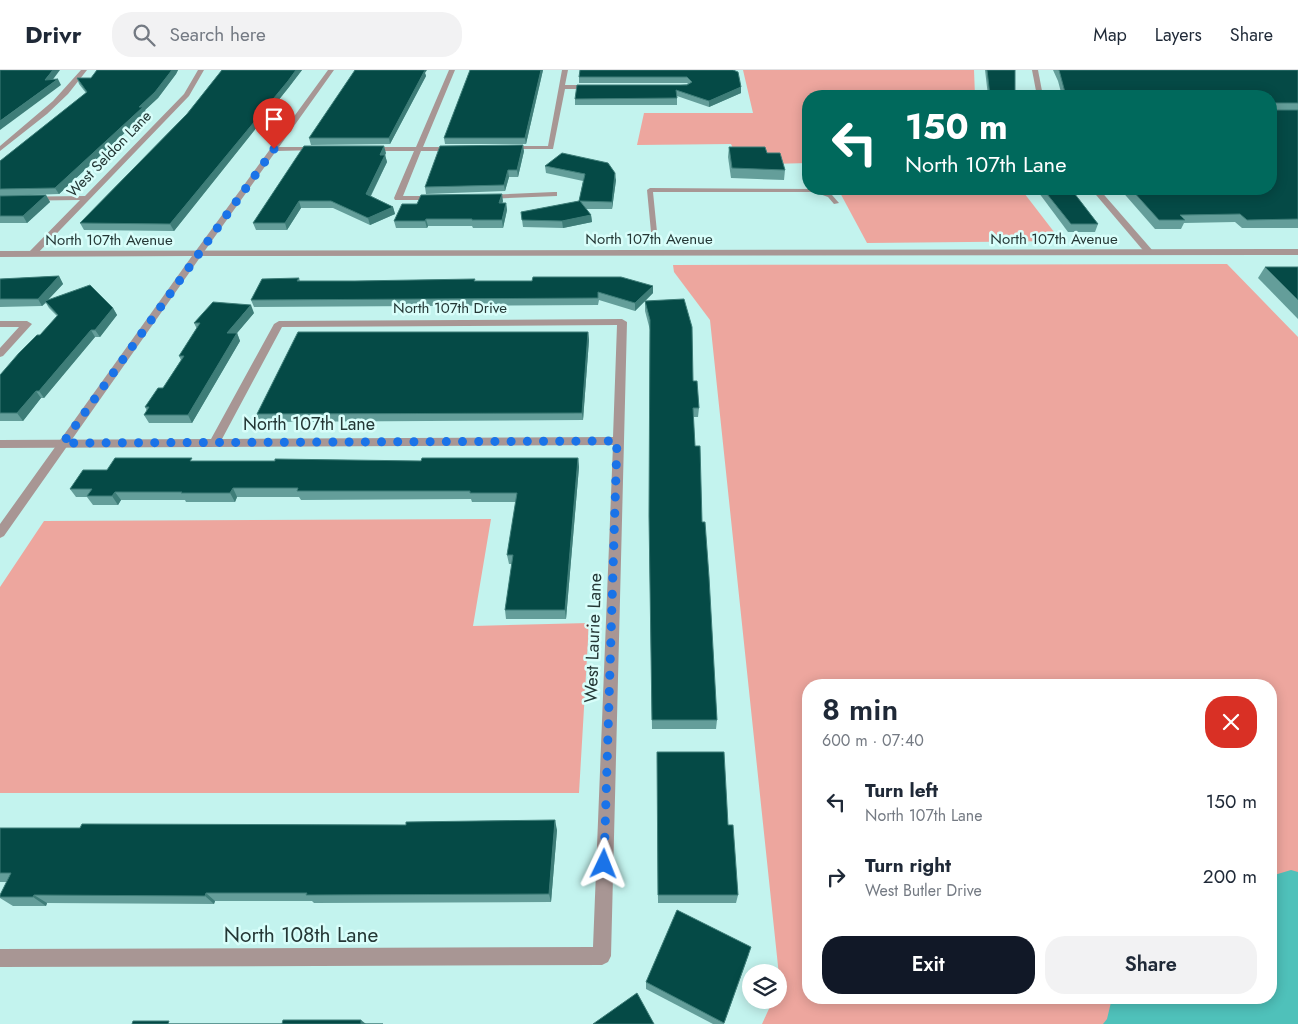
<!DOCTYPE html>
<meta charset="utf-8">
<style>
body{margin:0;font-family:Jost,sans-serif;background:#f2f2f3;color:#1f2937;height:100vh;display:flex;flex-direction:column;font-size:19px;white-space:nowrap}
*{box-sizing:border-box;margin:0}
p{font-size:16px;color:#747a83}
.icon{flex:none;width:28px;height:28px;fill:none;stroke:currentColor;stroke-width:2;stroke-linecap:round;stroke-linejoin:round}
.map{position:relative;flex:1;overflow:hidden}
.panel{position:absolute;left:802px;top:609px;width:475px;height:325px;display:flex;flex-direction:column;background:#fff;border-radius:20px;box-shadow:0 2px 12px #0003}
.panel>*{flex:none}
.top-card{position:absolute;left:802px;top:20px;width:475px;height:105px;border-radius:20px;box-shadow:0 2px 12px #0003;background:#00695c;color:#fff;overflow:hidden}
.controls{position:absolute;left:742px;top:894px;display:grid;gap:10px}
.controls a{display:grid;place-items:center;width:45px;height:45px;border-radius:50%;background:#fff;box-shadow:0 2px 12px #0003;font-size:25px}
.pin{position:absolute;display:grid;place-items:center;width:42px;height:42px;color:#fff;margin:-51px -21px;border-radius:50% 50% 50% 0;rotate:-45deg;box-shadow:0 0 5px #0007}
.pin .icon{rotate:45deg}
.me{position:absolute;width:55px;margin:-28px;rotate:2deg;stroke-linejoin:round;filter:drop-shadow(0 0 4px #0008)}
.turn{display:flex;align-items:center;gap:18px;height:105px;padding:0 20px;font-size:22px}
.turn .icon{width:65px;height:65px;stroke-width:2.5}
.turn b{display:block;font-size:35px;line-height:42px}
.round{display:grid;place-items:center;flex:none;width:52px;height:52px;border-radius:20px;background:#f2f2f3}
.head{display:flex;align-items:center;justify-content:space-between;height:85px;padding:0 20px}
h1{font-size:30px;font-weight:600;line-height:38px}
.primary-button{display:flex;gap:10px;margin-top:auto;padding:10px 20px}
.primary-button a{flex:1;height:58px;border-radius:20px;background:#111827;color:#fff;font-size:20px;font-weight:600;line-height:58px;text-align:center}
.primary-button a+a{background:#f2f2f3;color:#1f2937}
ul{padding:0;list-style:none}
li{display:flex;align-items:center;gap:15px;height:75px;padding:0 20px}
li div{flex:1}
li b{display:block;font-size:19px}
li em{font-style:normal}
header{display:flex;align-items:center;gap:30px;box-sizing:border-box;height:70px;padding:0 25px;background:#fff;border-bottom:1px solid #e0e1e3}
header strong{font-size:24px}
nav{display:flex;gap:28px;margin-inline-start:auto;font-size:18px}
.search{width:350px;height:45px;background:#f2f2f3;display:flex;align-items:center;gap:12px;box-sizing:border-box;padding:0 18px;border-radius:20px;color:#747a83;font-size:19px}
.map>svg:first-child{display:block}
.green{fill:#eda69e;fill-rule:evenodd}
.water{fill:#4fc1ba}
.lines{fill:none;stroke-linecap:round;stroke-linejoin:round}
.service{fill:#a89694;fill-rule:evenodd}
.minor{fill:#a89694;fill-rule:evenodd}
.tertiary{fill:#a89694;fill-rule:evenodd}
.wall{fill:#649e9a}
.shaded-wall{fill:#3e7d78}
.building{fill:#054a46;stroke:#3e7d78}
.route{stroke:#1a73e8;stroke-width:9;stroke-dasharray:0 16.2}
.labels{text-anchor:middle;stroke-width:5;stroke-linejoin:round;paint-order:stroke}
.far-street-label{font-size:15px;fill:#243735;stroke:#d8fefa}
.street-label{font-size:18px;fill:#243735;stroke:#d8fefa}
.near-street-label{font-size:21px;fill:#243735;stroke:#d8fefa}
</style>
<header>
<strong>Drivr</strong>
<div class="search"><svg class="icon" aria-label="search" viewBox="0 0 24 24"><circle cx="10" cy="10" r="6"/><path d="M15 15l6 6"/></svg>Search here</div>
<nav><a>Map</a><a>Layers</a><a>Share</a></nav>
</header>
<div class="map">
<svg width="1298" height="954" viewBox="0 0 1298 954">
<rect width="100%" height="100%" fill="#c3f3ee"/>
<!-- green -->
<g class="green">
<polygon points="743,0 974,0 975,26 809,26 809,93 770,94 737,87 731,74 637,75 644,43 753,43"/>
<polygon points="838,119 1021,119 1061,171 867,173"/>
<path d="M1227,194L1298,267V954H762L773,930H779L780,915L710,250L674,202L673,195ZM809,615H1271V928H809Z"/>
<polygon points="491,449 473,556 589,553 579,723 0,723 0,517 44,451"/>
</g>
<!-- water -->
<polygon class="water" points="1291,800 1298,802 1298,954 1103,954 1107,949 1112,928 1271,928 1271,806"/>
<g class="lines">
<!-- service -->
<polygon class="service" points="650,118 817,119 832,125 839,133 834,134 828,127 814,122 653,122 657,162 654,164 651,162 647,120"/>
<!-- minor -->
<g class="minor">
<polygon points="81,0 87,0 68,24 47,44 0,81 0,76 53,31"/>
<polygon points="198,0 204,0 189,26 35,186 29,186 29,182 80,130 0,131 0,127 85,126 184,24"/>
<polygon points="328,0 334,0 279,77 318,77 321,79 320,80 276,81 201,186 195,186 195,182"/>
<polygon points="449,0 455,0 423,77 455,77 458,79 455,81 421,81 403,126 437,126 441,128 437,130 395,130 394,128 414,81 368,81 365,79 368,77 416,77"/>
<polygon points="562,0 568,0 565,15 594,15 597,17 594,19 565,19 553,79 506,79 506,77 508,76 548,76"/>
<polygon points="1032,0 1038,0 1043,26 1037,26"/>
<polygon points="1091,119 1099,119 1153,181 1153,185 1147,185"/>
<polygon points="554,122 557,122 557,126 487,129 483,127 487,125"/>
<path d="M622,249L627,252L611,886L608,892L602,895L0,897V879L593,877L613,375L0,378V370L211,369L274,254L279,251ZM617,255L613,367L222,369L282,257Z"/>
<polygon points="0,251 27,251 32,254 3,286 0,287 0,278 19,257 0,257"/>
</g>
<!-- tertiary -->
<polygon class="tertiary" points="1298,179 1298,185 201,186 4,466 0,468 0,454 192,186 0,187 0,181"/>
</g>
<!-- wall -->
<g class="wall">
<polygon points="97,0 178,0 176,4 158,28 145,40 146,43 59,124 0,126 0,91 86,23 79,14 77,8 91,8"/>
<polygon points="222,0 302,0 289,17 174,161 84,160 80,153 187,44"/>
<polygon points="543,0 526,74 445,74 444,68"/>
<polygon points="733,0 741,17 741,23 709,37 677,26 677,35 575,35 575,29 688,14 687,13 579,13 579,7"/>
<polygon points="985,0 1015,0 1015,23 1016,26 988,26"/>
<polygon points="1053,0 1298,0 1298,158 1242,158 1235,152 1184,153 1181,159 1155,159 1120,119 1271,119 1271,26 1062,26 1058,11"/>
<polygon points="425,3 426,6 390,74 311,75 309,68"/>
<polygon points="729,77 767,83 785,100 784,110 731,108 728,87"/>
<polygon points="524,81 518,107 509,107 505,121 426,124 425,117"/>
<polygon points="386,83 385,85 387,92 371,126 393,137 395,144 370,155 333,138 301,138 287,160 256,160 253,153"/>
<polygon points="545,96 616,110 612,139 586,139 591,145 592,152 563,158 523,157 521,142 579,131 583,111 546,103"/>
<polygon points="1036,119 1071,119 1098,154 1095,162 1068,162"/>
<polygon points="46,125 50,132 27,153 0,153 0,126"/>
<polygon points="503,131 502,133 506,133 507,140 503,158 473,158 472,156 428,156 427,158 396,158 394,151 417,134"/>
<polygon points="1265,197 1298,197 1298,249 1258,208"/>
<polygon points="59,206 63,214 48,230 113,238 117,245 100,267 95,267 44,328 41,328 23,351 0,351 0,305 40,265 57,246 49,238 46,233 42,236 0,237 0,209"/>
<polygon points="299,208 300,211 475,211 653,216 653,223 635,241 599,230 598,235 254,237 251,230"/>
<polygon points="645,231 693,311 699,338 698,347 693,347 695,376 702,452 717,650 716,659 652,659 649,456 650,260 645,241"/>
<polygon points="254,243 237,263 240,271 192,353 149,353 144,345 147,341 145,337 163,318 181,290 179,286 197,259 194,253"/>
<polygon points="588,262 589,270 583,350 260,352 257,344"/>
<polygon points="578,388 579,397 566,549 506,549 505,540 512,494 509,494 507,485 516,432 472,432 471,429 301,430 299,427 237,427 235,432 186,432 185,430 121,430 118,435 93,435 87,427 76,427 70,419 107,400 193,391 421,391"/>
<polygon points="657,682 728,755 738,825 736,833 658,833"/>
<polygon points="0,758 557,760 551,832 314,833 312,831 215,831 214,834 47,833 46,836 13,836 0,828 0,825 7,812 0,812"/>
<polygon points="749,884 724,954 713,954 646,919 646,912"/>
</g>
<!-- shaded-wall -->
<g class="shaded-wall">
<polygon points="53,0 60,0 48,16 45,10"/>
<polygon points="172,0 178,0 176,4 158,28 145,40 146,43 59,124 55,118 139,37"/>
<polygon points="296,0 302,0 289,17 174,161 170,154"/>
<polygon points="423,0 427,0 425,3 426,6 390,74 389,68"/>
<polygon points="541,0 543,0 526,74 525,68"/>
<polygon points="58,9 61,15 0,60 0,51"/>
<polygon points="741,17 741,23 709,37 709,31"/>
<polygon points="523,75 524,81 518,107 517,100"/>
<polygon points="384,76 386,83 382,92 380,85"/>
<polygon points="385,85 387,92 368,131 366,124"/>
<polygon points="508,100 509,107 505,121 504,115"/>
<polygon points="615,103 616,110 612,139 612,132"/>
<polygon points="502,124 503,131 500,140 499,133"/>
<polygon points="46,125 50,132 27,153 23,146"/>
<polygon points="299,131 301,138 287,160 285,153"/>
<polygon points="506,133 507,140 503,158 502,150"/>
<polygon points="393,137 395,144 370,155 368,148"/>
<polygon points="591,145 592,152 563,158 562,151"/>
<polygon points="426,149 428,156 427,158 425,151"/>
<polygon points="59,206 63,214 42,236 38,229"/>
<polygon points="653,216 653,223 635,241 635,233"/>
<polygon points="251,235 254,243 237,263 240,271 192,353 188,345 227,263"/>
<polygon points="113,238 117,245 100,267 95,260"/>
<polygon points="91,260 95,267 44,328 39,321"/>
<polygon points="588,262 589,270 583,350 582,343"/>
<polygon points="36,321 41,328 23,351 17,343"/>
<polygon points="578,388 579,397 566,549 565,540"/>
<polygon points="233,418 237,427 235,432 230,423"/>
<polygon points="115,422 121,430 118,435 112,426"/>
<polygon points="555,750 557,760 551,832 549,824"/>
<polygon points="206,823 215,831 214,834 205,826"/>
<polygon points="34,825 47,833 46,836 33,827"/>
<polygon points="361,950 366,954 361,954"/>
</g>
<!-- building -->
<g class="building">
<polygon points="0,0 53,0 45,10 58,9 0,51"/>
<polygon points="97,0 172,0 155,22 139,37 143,37 55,118 0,119 0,91 87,22 77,8 91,8"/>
<polygon points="222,0 296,0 288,11 170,154 80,153 187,44"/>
<polygon points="355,0 425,0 389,68 309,68"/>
<polygon points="470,0 541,0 525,68 444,68"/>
<polygon points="580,0 733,0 738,2 741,17 709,31 676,20 677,28 575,29 577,15 687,15 692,12 687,7 579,7"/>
<polygon points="987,0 1015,0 1015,23 1016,26 990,26"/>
<polygon points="1059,0 1298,0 1298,33 1275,33 1273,35 1274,40 1298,40 1298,149 1247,150 1240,144 1180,145 1185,150 1159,150 1131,119 1271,119 1271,26 1066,26"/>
<polygon points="523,75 517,100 508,100 504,115 425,117 440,76"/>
<polygon points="304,76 384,76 380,85 385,85 366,124 393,137 368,148 331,131 299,131 285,153 253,153"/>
<polygon points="729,77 765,77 767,83 780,83 785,100 732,98"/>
<polygon points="562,83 608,93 615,103 612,132 580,131 591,145 562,151 522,150 521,142 579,131 585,104 545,96"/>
<polygon points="1043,119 1071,119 1098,154 1071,154"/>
<polygon points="502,124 499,133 506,133 502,150 472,150 472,149 426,149 425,151 394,151 402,134 417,134 421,125"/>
<polygon points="46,125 23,146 0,146 0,126"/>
<polygon points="1265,197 1298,197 1298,230"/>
<polygon points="59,206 38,229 0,229 0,209"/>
<polygon points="533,207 621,207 653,216 635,233 598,222 598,228 251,230 262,209 299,208 297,211 355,211 475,209 474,211 532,211"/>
<polygon points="90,215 113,238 95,260 91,260 39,321 36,321 17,343 0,343 0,305 19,283 37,265 40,265 58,245 45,231"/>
<polygon points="684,229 692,257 693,311 697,311 699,338 693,338 695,376 700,376 702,452 705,452 709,507 717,650 652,650 649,446 650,250 645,231"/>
<polygon points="213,232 251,235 227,263 237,263 188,345 144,345 149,337 145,337 158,318 163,318 184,286 179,286 200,253 194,253"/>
<polygon points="298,262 588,262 582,343 257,344"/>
<polygon points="115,388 192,388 190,391 275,391 275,389 421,391 422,388 578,388 565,540 505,540 513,485 507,485 517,423 470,423 470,421 297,421 298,418 233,418 230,423 181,423 182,422 115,422 112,426 87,426 92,419 70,419 83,400 107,400"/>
<polygon points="657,682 724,682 728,755 733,755 738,825 658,825"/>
<polygon points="555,750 549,824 306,825 307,823 206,823 205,826 34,825 33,827 0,827 0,825 11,803 0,803 0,758 80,758 82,754 406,755 406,752"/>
<polygon points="677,840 751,877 724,953 646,912"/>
<polygon points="637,923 654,954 593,954"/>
<polygon points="283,950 361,950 361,954 383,954 132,954 133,951 169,951 168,954 282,954"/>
</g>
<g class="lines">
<!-- route -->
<polyline class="route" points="274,79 63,373 617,371 604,794"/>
</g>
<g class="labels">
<!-- far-street labels -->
<g class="far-street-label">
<text transform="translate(109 84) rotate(-46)" y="5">West Seldon Lane</text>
<text x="649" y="174">North 107th Avenue</text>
<text x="1054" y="174">North 107th Avenue</text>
<text x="109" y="175">North 107th Avenue</text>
<text x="450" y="243">North 107th Drive</text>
</g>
<!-- street labels -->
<g class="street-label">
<text x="309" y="360">North 107th Lane</text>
<text transform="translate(593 568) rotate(-88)" y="6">West Laurie Lane</text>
</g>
<!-- near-street labels -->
<g class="near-street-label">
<text x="301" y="872">North 108th Lane</text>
</g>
</g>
</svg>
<div class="controls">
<a><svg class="icon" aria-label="layers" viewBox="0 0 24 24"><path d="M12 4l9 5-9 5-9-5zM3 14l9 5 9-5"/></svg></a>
</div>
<div class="pin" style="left:274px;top:79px;background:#d93025"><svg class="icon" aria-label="arrive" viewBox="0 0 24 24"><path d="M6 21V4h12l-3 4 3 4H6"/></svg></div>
<svg class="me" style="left:604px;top:794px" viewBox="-20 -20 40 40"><path d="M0-17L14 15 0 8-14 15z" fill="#1a73e8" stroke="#fff" stroke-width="4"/></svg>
<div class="top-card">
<div class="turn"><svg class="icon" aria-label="left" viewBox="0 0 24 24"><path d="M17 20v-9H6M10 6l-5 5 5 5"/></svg><div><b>150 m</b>North 107th Lane</div></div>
</div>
<section class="panel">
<div class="head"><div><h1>8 min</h1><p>600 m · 07:40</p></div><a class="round" style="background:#d93025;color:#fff"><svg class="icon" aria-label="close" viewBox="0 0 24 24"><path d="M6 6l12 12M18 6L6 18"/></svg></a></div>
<ul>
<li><svg class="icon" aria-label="left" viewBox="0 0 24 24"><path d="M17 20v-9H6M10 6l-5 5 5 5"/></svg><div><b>Turn left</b><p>North 107th Lane</p></div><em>150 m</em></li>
<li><svg class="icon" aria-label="right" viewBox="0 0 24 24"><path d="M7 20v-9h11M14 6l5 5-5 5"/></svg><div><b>Turn right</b><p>West Butler Drive</p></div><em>200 m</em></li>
</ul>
<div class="primary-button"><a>Exit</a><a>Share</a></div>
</section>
</div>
